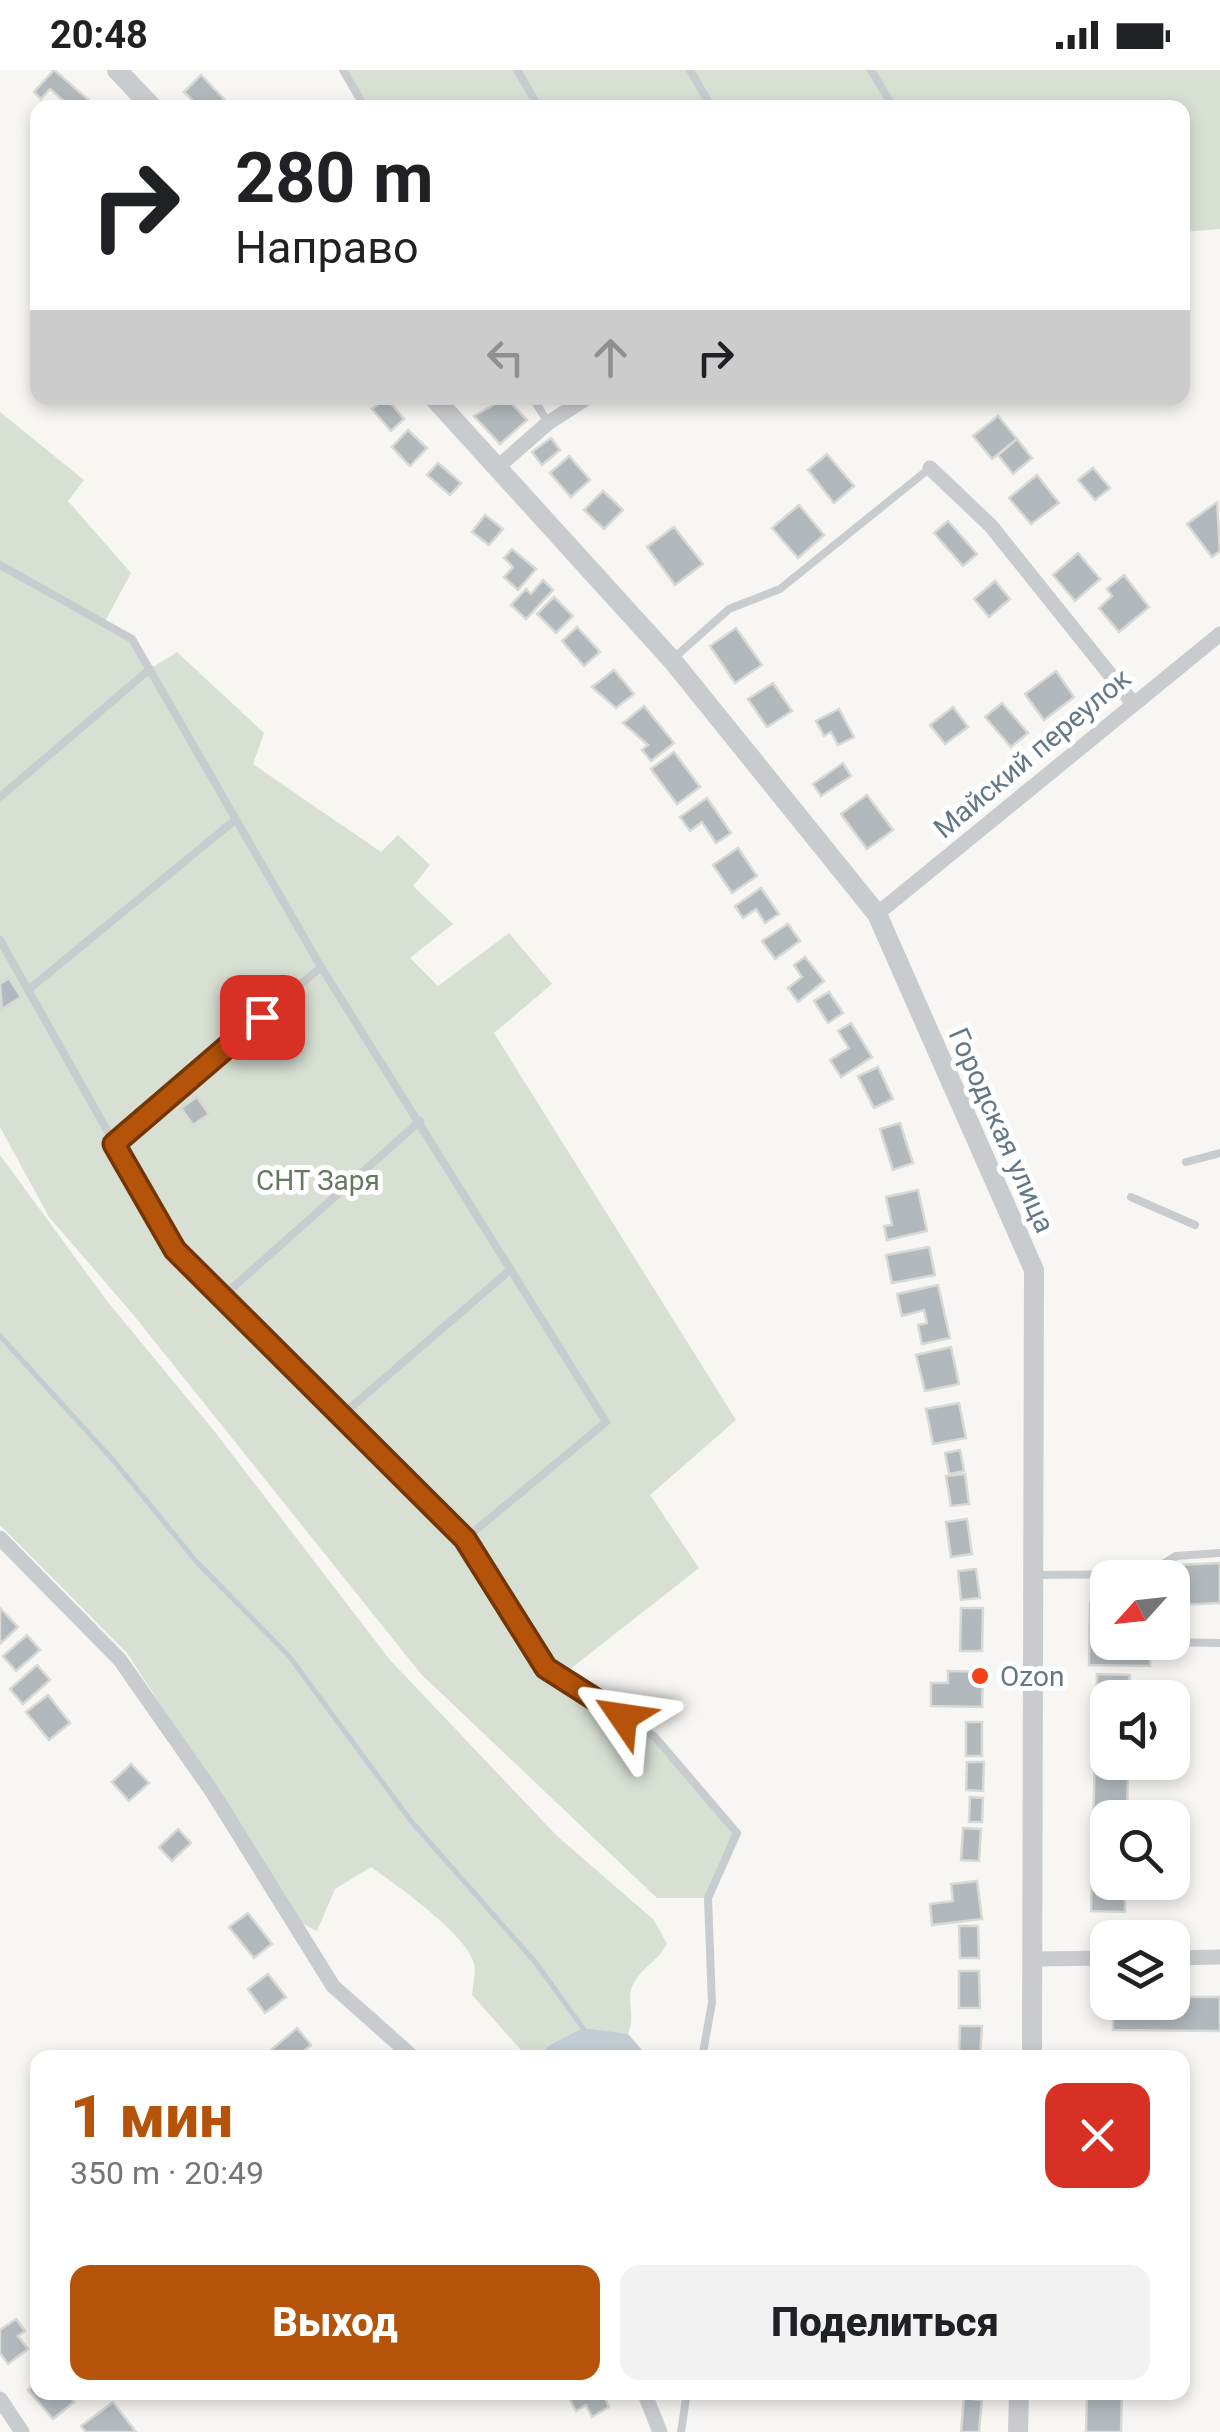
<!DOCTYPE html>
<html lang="ru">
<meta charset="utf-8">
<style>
body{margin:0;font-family:Roboto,sans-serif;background:#f2f2f2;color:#202124;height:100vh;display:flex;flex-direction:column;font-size:38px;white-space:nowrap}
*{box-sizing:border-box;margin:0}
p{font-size:32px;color:#757577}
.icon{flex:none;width:55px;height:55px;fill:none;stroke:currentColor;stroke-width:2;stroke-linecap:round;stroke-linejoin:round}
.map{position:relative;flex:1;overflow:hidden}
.side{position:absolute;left:30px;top:1980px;width:1160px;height:350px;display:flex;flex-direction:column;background:#fff;border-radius:20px;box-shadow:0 5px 15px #0003}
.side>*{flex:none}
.top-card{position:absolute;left:30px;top:30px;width:1160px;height:305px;border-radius:20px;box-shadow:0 5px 15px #0003;background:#fff;color:#202124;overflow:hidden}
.needle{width:65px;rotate:243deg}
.buttons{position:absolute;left:1090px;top:1490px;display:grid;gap:20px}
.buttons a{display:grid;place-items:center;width:100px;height:100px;border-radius:20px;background:#fff;box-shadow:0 5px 15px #0003;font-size:50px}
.pin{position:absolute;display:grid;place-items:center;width:85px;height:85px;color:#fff;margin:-42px;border-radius:20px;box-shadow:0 5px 15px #0006}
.me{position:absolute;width:110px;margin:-55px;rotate:302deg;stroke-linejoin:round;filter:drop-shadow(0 0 8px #0008)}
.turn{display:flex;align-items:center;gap:35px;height:210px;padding:0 40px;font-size:45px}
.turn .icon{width:130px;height:130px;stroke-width:2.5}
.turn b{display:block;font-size:70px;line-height:85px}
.lanes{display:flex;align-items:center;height:95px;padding:0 40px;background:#0003;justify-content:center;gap:50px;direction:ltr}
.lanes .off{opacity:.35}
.round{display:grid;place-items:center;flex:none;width:105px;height:105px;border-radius:20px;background:#f2f2f2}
.head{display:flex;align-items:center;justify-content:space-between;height:170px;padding:0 40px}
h1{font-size:60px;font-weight:800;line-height:75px;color:#b45309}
.primary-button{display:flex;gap:20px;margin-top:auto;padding:20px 40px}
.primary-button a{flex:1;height:115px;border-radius:20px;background:#b45309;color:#fff;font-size:40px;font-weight:800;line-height:115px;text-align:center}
.primary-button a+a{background:#f2f2f2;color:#202124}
.status{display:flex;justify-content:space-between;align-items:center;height:70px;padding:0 50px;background:#fff;direction:ltr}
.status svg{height:28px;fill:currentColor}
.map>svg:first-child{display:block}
.green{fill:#d8dfd3}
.water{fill:#c1cdd2}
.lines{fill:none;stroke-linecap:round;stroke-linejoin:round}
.stream{stroke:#c1cdd2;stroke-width:5}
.building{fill:#b1b9bd;stroke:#d8d8d5;stroke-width:2.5}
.service{stroke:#c9cccf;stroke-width:8}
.minor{stroke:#c9cccf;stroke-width:15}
.tertiary{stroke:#c9cccf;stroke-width:20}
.route-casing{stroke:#753606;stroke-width:25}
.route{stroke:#b45309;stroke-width:18}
.poi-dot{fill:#f24317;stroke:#fff;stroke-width:4}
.labels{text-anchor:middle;stroke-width:10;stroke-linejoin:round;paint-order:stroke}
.street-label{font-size:28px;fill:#637886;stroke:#fff}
.park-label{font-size:28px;fill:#64785e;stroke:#fff}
.poi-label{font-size:28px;fill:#637886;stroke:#fff;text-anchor:start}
</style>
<div class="status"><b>20:48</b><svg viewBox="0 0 49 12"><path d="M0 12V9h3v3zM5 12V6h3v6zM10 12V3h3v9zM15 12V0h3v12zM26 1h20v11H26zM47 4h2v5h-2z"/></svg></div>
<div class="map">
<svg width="1220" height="2362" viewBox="0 0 1220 2362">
<rect width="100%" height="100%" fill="#f7f6f3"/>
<!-- green -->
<g class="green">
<polygon points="343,0 1220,0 1220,159 1183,162 1182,38 365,38"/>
<polygon points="0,342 84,410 68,431 131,503 104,553 132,569 150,599 177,582 264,663 253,694 381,782 398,765 430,795 413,816 453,854 410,888 438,916 509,863 552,914 494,963 736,1350 650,1425 699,1498 560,1607 655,1667 737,1763 708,1828 657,1828 421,1604 131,1242 49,1147 0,1057"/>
<path d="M0,1085L107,1231L215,1362L390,1590L557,1766L654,1850L667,1874C657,1892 640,1898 632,1917C626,1931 636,1944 628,1964C590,1959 566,1959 538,1987L521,1980L472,1925C473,1915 476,1903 474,1893C466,1864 398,1816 371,1797L335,1819L317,1861L303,1854L127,1583L0,1455Z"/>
</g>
<!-- water -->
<polygon class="water" points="583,1958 628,1964 648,1987 538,1987 550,1975"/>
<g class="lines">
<!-- stream -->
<polyline class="stream" points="0,1266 114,1391 196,1491 289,1586 411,1751 536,1893 583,1958"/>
</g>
<!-- building -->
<g class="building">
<polygon points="54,0 91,32 87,38 60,38 65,32 50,19 41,29 34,22"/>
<polygon points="201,5 224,29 215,38 200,38 184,22"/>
<polygon points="386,328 404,349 391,361 372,339"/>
<polygon points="506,328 527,350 500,374 474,346"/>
<polygon points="998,346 1017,369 992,389 973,366"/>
<polygon points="408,360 427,378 410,396 392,377"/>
<polygon points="551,368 560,380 542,395 532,382"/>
<polygon points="1017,369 1032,388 1013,404 998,385"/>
<polygon points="827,384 854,416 834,433 808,400"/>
<polygon points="569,386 590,410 571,427 550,403"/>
<polygon points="438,393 461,413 450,425 427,405"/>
<polygon points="1093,398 1110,418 1095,430 1078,410"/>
<polygon points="1037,405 1059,433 1031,454 1009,428"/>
<polygon points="603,421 623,440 604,459 584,440"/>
<polygon points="1217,432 1220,481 1212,487 1187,454"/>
<polygon points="799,435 824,465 798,488 772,458"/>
<polygon points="485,445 503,459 489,475 472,462"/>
<polygon points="948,451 977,484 963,496 934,463"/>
<polygon points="674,457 703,494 675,515 647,477"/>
<polygon points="512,479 536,499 518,520 504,507 513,497 504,488"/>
<polygon points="1078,483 1100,509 1075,531 1053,505"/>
<polygon points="1124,505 1149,537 1119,562 1099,538 1112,526 1107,519"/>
<polygon points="543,510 553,520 526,549 511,535 526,519 531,524"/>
<polygon points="995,511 1010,529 989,547 974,529"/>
<polygon points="554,527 573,546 556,563 537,544"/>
<polygon points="577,557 600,582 584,596 562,571"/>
<polygon points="736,558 762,595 735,613 710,576"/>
<polygon points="614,600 634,624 616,638 592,617"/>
<polygon points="1056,601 1074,627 1044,650 1025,624"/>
<polygon points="773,613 792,641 767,657 748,629"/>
<polygon points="1002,633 1028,663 1011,677 985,647"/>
<polygon points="644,636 674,673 651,691 642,680 648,675 623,653"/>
<polygon points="953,637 968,657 945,674 930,655"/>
<polygon points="839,639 854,667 838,675 831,662 824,666 816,651"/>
<polygon points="674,682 700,717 677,734 651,699"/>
<polygon points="843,693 851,706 821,726 813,714"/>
<polygon points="867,725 893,760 867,779 841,744"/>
<polygon points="707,728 731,763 716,773 702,752 690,761 680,747"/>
<polygon points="738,778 757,806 732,823 713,795"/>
<polygon points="761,818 779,844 765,853 756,839 743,848 735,836"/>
<polygon points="788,854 800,871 775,889 762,871"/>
<polygon points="805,887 824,911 798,932 788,918 802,907 794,895"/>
<polygon points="9,908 21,927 2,939 0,914"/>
<polygon points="829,922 843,943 828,953 814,931"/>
<polygon points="851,953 872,987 841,1007 830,990 849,978 838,961"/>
<polygon points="878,997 893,1029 874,1038 858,1006"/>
<polygon points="197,1027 209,1044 193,1055 181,1038"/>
<polygon points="900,1053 913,1093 893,1100 880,1059"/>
<polygon points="918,1120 927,1161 887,1170 884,1156 892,1155 886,1127"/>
<polygon points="929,1177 935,1205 892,1213 886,1185"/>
<polygon points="938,1215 950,1268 922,1274 918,1255 927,1253 924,1240 902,1246 897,1224"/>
<polygon points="951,1277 959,1314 925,1321 916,1285"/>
<polygon points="959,1333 966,1368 933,1374 926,1339"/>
<polygon points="960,1380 964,1401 949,1404 945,1383"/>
<polygon points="965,1404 969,1434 951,1436 946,1406"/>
<polygon points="967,1449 972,1484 951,1487 946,1452"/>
<polygon points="1220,1493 1220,1533 1180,1535 1177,1495"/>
<polygon points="976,1499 980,1528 961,1530 958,1501"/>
<polygon points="1090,1533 1108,1534 1108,1572 1150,1572 1150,1596 1089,1595"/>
<polygon points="0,1538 18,1557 0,1574"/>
<polygon points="961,1538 983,1538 982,1581 960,1581"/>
<polygon points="27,1565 40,1580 16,1601 3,1586"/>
<polygon points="37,1595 50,1610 23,1634 10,1619"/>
<polygon points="948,1601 983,1602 982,1637 931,1636 931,1613 948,1613"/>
<polygon points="1097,1604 1130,1605 1129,1628 1108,1628 1108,1692 1128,1692 1127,1748 1108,1748 1108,1812 1125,1812 1125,1842 1091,1841"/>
<polygon points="48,1625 70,1653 49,1670 26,1642"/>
<rect x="966" y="1652" width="16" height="34"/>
<polygon points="967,1692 984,1692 983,1721 966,1720"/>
<polygon points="131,1694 149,1713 129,1731 112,1712"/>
<polygon points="970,1727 983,1728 982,1752 969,1752"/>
<polygon points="963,1758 981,1759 979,1791 961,1790"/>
<polygon points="178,1759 191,1773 172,1791 159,1777"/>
<polygon points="977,1811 982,1849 932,1855 930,1834 953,1831 951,1814"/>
<polygon points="248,1843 272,1874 254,1888 229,1857"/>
<polygon points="959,1856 978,1856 979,1888 960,1888"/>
<polygon points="959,1901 979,1901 980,1938 959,1938"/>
<polygon points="268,1904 286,1927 265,1943 248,1919"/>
<polygon points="1172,1927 1220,1927 1220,1961 1113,1960 1113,1932 1172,1932"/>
<polygon points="960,1956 982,1956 980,1988 959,1988"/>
<polygon points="297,1958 311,1975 295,1988 277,1988 271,1980"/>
<polygon points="16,2249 25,2261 18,2266 28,2279 8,2294 0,2283 0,2260"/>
<polygon points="38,2312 38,2322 66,2322 74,2332 53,2349 28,2320"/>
<polygon points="602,2322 609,2337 592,2347 586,2335 576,2341 567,2324"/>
<polygon points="1087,2322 1122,2322 1121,2362 1086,2362"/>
<polygon points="964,2328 982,2330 979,2362 961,2362"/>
<polygon points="113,2332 136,2362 86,2362 81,2356"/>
</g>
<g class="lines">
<!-- service -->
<g class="service">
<polyline points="343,0 365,38"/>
<polyline points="517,0 539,38"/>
<polyline points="690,0 712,38"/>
<polyline points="871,0 894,38"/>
<polyline points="533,328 548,353"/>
<polyline points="0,495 132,569 321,897 606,1352 465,1469"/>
<polyline points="675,587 729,539 780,519 930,398"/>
<polyline points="0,727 150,599"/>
<polyline points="0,870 175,1181 465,1469 546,1598 655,1667 737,1763 708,1828 712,1933 702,1988"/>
<polyline points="28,920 235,750"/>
<polyline points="114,1074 321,897"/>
<polyline points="1186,1092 1220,1083"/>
<polyline points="1131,1127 1195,1155"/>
<polyline points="222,1227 420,1051"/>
<polyline points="342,1345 510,1200"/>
<polyline points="1034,1505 1147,1504 1176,1486 1220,1483"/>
<polyline points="1170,1572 1220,1573"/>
<polyline points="681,2362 687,2322"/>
</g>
<!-- minor -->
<g class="minor">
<polyline points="499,396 548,353 587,328"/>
<polyline points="930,398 991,456 1132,632"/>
<polyline points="877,844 1220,564"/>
<polyline points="0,1468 120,1590 213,1723 333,1916 414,1988"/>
<polyline points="1172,1888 1220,1887"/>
<polyline points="1036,1889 1108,1888"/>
<polyline points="644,2322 660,2362"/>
<polyline points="0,2329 22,2362"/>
</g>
<!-- tertiary -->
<g class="tertiary">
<polyline points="117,0 153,38"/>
<polyline points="434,328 672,590 877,844 1034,1200 1032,1988"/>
<polyline points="1018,2362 1019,2322"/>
</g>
</g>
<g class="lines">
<!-- route casing -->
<g class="route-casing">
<polyline id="route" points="262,947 114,1074 175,1180 465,1469 546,1598 623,1647"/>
</g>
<!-- route -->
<use href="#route" class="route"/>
</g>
<!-- markers -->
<circle class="poi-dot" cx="980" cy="1606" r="10"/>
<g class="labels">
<!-- street labels -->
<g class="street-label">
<text transform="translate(1032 683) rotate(-40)" y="10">Майский переулок</text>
<text transform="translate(1002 1060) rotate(66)" y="10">Городская улица</text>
</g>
<!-- park labels -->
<g class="park-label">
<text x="318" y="1120">СНТ Заря</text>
</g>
<!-- poi labels -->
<g class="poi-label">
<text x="1000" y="1616">Ozon</text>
</g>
</g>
</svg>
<div class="buttons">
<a><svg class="needle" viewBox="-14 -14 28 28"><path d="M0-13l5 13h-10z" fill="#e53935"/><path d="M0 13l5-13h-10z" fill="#757577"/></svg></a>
<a><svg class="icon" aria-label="sound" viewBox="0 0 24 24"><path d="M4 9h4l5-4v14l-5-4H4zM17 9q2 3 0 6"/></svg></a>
<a><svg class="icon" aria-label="search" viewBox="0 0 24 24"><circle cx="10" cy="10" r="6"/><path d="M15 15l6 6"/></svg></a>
<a><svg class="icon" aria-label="layers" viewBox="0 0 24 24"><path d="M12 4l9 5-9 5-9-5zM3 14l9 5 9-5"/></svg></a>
</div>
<div class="pin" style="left:262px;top:947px;background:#d93025"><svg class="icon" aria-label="arrive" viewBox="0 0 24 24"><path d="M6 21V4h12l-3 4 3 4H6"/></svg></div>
<svg class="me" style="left:623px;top:1647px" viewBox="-20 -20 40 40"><path d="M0-17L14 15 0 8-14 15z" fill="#b45309" stroke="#fff" stroke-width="4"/></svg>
<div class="top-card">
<div class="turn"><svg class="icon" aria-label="right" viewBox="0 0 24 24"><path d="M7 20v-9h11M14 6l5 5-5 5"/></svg><div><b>280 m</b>Направо</div></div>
<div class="lanes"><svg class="icon off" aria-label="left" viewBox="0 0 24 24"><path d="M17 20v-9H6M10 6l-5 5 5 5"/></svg><svg class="icon off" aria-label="ahead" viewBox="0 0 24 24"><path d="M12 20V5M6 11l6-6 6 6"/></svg><svg class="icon" aria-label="right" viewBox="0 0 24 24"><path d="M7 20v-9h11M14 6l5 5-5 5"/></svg></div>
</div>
<section class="side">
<div class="head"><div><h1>1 мин</h1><p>350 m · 20:49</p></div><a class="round" style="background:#d93025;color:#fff"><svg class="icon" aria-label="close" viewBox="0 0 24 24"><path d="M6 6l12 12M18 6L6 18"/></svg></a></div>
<div class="primary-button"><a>Выход</a><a>Поделиться</a></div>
</section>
</div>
